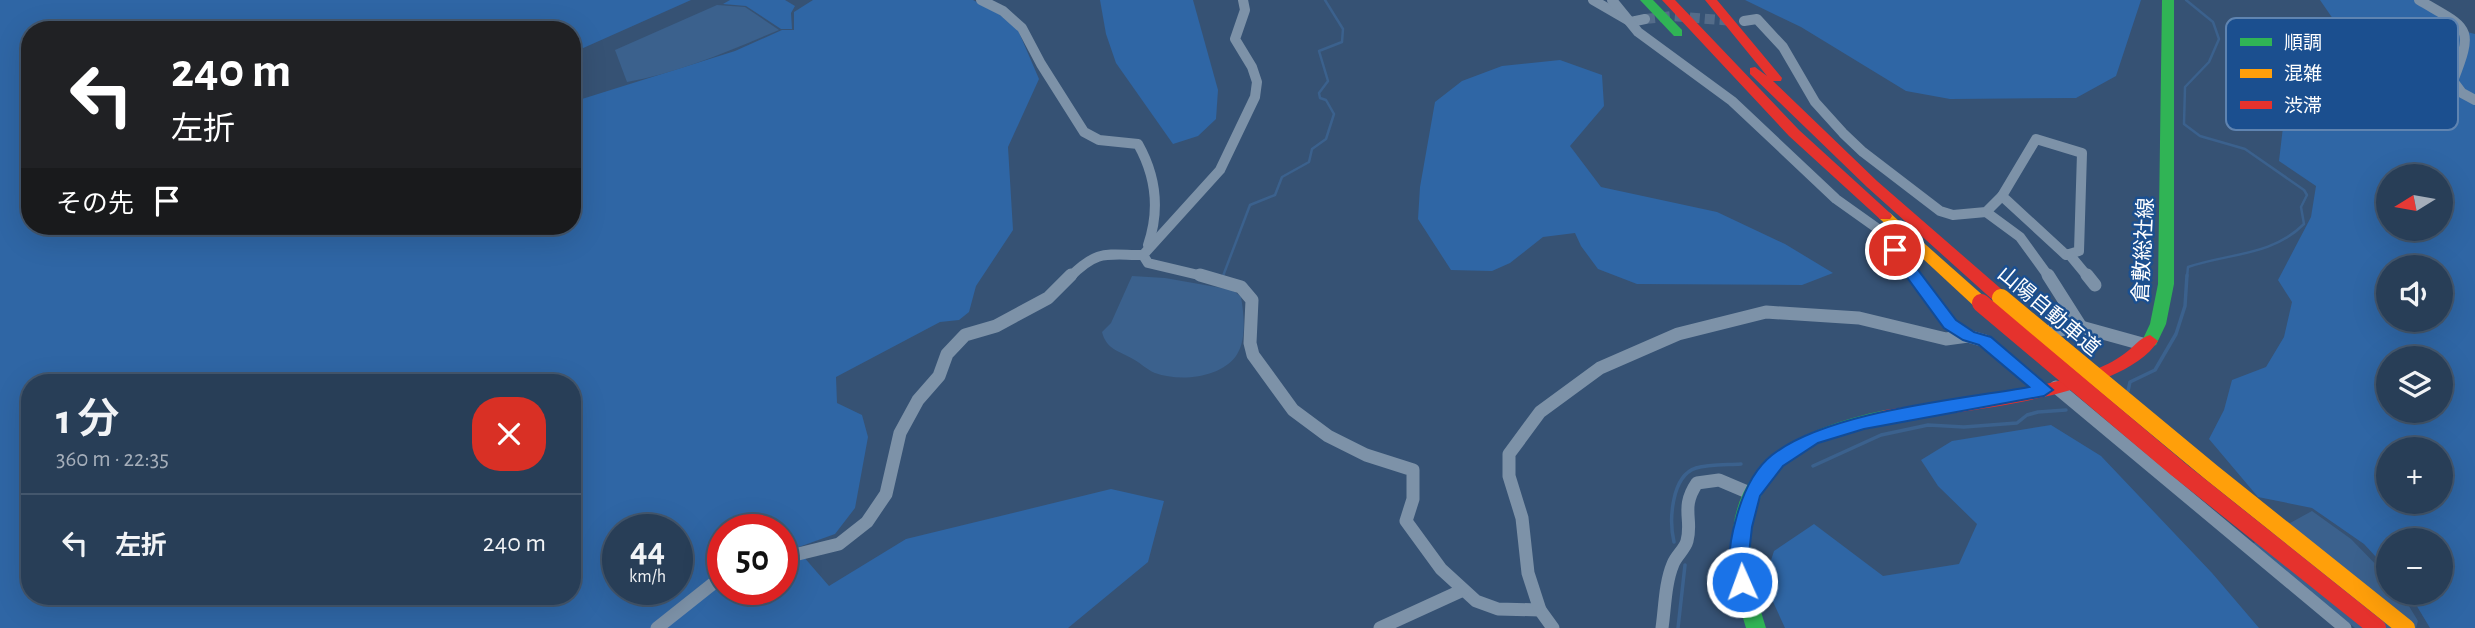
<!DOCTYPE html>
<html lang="ja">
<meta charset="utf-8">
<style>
body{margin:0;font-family:"Alegreya Sans","Noto Sans JP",sans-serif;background:#344961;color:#f1f3f6;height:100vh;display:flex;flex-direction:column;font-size:26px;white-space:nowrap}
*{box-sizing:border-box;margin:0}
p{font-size:23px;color:#a5aeba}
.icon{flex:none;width:38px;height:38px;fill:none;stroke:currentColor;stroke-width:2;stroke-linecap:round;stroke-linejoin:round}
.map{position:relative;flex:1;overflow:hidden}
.side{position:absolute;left:21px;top:374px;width:560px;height:231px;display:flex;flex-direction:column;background:#283e57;border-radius:28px;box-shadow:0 7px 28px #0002,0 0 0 2px #44576d}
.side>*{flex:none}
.top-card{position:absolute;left:21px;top:21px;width:560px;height:214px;border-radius:28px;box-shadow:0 7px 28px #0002,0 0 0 2px #44576d;background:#202124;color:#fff;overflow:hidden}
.needle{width:46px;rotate:259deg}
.controls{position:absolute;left:2376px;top:164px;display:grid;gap:14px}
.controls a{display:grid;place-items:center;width:77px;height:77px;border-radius:50%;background:#283e57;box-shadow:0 7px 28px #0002,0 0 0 2px #44576d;font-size:35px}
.speed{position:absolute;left:602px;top:514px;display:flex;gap:14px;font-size:35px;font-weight:700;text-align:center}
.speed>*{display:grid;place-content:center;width:91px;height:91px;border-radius:50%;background:#283e57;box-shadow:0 7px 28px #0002,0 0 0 2px #44576d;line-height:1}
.speed small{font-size:18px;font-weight:400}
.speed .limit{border:10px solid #d22;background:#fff;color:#111}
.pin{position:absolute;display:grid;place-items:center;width:60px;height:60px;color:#fff;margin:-30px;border:4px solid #fff;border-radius:50%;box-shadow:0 2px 7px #0007}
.me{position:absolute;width:77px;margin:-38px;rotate:358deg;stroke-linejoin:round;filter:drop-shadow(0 0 5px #0008)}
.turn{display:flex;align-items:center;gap:24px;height:147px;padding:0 35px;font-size:32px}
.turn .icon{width:91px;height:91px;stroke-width:2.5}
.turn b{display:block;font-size:49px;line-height:60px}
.then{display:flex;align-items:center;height:66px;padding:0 35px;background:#0003;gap:14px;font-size:26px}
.round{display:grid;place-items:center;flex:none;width:74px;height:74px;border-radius:28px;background:#344961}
.summary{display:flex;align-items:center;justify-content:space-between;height:119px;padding:0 35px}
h1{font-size:42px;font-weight:600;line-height:52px}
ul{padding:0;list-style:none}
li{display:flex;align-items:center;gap:21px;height:98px;padding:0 35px;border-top:2px solid #44576d}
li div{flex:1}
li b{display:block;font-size:26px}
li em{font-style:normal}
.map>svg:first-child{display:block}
.green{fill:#2f66a5;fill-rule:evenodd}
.water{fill:#3b618d}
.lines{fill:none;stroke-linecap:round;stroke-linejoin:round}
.stream-far1{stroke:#3b618d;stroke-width:2.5}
.stream{stroke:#3b618d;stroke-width:3.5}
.street-tunnel{stroke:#546c89;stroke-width:10;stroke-dasharray:10 5;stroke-linecap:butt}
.street-far1{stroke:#7d92a8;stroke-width:10}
.street{stroke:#7d92a8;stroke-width:13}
.fast{fill:#30b455;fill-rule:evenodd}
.slow{fill:#ff9f0a;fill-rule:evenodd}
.jam{fill:#e5322d;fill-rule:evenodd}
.slow-bridge{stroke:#ff9f0a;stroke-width:18}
.jam-bridge{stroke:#e5322d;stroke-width:18}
.route{fill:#1a73e8;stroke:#114b97;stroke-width:2}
.labels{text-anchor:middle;stroke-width:5;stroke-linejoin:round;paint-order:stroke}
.street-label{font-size:21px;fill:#fff;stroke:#1b4f8f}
.key{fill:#1b4f8f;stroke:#5f84b1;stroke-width:2}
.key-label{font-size:19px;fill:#fff}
</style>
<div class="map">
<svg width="2475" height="628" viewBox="0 0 2475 628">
<rect width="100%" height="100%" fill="#365274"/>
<!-- green -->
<g class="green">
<path d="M0,0H691L572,53V30H30V226H572V108L582,99L735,51L782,30H794V12L813,0H973L999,14L1018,30L1039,79L1008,147L1013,230L976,286L969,312L959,320L940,322L836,377L837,403L862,415L868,437L855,508L835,534L796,548L829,586L906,539L1111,489L1164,501L1148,562L1068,628H0ZM30,383H572V597H30ZM618,530H677V590H618ZM723,530H782V590H723Z"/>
<polygon points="730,0 785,0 795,6 791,13 792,29 781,29 746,6 723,4"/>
<polygon points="1100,0 1193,0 1218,90 1216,119 1198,136 1173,144 1116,63 1106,34"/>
<polygon points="1745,0 2141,0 2116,76 2076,98 1950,99 1906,91 1801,27"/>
<path d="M2320,0H2414L2459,30L2475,34V628H2430L2409,593H2441V541H2389V571L2364,544L2312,508L2258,497L2209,439L2224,410L2232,380L2266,367L2284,337L2292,302L2278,280L2311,217L2316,186L2279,161L2283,127L2299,89L2320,79L2322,75L2315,57L2342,32ZM2389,177H2441V229H2389ZM2389,268H2441V320H2389ZM2389,359H2441V411H2389ZM2389,450H2441V502H2389Z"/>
<polygon points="1560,60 1602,75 1604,106 1570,146 1601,187 1717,212 1785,244 1833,273 1802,285 1637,284 1598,269 1581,246 1575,233 1543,237 1510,263 1492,271 1451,270 1418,219 1420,187 1435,102 1462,81 1502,66"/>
<polygon points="2051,425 2101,456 2212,573 2259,628 1785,628 1764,582 1774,551 1814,524 1883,576 1959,564 1977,524 1938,486 1921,460 1952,441"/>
</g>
<!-- water -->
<g class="water">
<path d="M717,5L745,7L779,30C731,50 679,73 627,82L615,50Z"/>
<path d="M1132,276L1165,278L1233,290L1241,297C1244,314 1247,341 1236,356C1220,378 1180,382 1155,373C1147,370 1141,363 1133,359C1119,351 1106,349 1102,332L1111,323Z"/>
<polygon points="2312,511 2351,539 2389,578 2389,593 2401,593 2418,621 2416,628 2355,628 2252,544"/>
</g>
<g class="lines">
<!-- stream-far1 -->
<g class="stream-far1">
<path d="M2186,0L2213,22L2219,39L2209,62L2185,87L2184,124L2200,136L2245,149L2304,190L2307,195L2301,207L2304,224C2272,256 2229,253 2188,267L2187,277"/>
<polyline points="1223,276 1250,205 1275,195 1282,177 1309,162 1312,149 1326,139 1334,114 1326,100 1320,98 1319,93 1328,81 1319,51 1342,42 1343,29 1325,0"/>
</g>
<!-- stream -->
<g class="stream">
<polyline points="2128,391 2130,382 2155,370 2176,334 2185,306 2187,275"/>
<polyline points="1813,466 1881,435 1928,425 1964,427 2017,423 2027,415 2038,412 2066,410"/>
<path d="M1674,542C1669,521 1671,476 1696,468C1709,464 1727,465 1741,464"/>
<polyline points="1678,628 1685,565"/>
</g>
<!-- street-tunnel -->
<polyline class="street-tunnel" points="1645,19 1673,16 1733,21"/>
<!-- street-far1 -->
<g class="street-far1">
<path d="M981,0L1003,11L1022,28L1041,64L1084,132L1099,140L1138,144C1156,176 1160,210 1148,245"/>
<polyline points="1593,0 1631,22 1645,19"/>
<polyline points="1612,0 1638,32 1732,101 1836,199 1881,231 1915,277"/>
<path d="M2419,0C2468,29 2475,25 2453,81L2462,93L2475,100"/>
<polyline points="1744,21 1757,19 1783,47 1815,102 1843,133 1863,152 1940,211 1953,215 1986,212 2002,196"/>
<polygon points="2036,139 2082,153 2079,251 2066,255 2002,196"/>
<polyline points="1986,212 2020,237 2049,277"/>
<polyline points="2069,254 2088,277"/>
<polyline points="1143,255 1148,263 1207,277"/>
<path d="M1070,277C1098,249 1106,255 1143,255L1220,170L1255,97L1257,82L1252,67L1235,39L1245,10L1243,0"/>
</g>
<!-- street -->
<g class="street">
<polyline points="1200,275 1241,287 1252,300 1250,343 1253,355 1293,410 1328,436 1366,455 1413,470 1413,499 1406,521 1441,569 1476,601 1498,609 1540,610"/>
<polyline points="1914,275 1950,324 1968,336 1985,341 2044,390"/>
<polyline points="2048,275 2081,327"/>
<polyline points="2087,275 2095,285"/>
<polyline points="2044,332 2081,327 2146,345"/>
<polyline points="2056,387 2345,628"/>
<polyline points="782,558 839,544 867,522 886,494 900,433 918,400 939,376 947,354 965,335 996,326 1048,298 1071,275"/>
<polyline points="657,628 715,582 723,579"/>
<polyline points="1380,628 1463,590"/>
<polyline points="1553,628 1540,610 1528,573 1522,518 1509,476 1509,454 1540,412 1600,368 1678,334 1766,312 1859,318 1946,339 1968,336"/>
<path d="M1662,628C1665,607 1665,583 1673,564C1676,556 1685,549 1687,541C1693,519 1680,508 1697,483L1719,480L1752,494"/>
</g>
<!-- fast -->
<g class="fast">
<polygon points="1640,0 1653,0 1682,30 1682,36 1674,36"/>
<polygon points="2162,0 2174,0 2174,284 2166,324 2156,345 2150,347 2142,341 2150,324 2158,284"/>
<path d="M1885,410L1891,412L1893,416L1891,420C1867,428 1842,432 1819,443C1737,481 1742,553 1766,628H1746C1705,493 1755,438 1885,410Z"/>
</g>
<!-- slow -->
<polygon class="slow" points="1885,211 1890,213 1987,299 1989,303 1987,307 1975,307 1880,219 1878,216"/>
<!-- jam -->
<g class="jam">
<polygon points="1662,0 1675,0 1799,130 1890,213 1892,216 1890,219 1880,219 1789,136"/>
<polygon points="1705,0 1717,0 1782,78 1781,81 1773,81 1877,181 2007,294 2009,298 2007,302 1995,302 1867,187 1750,74 1750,68 1755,67 1767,76"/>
<path d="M2150,335L2158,341C2121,399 1951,412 1885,422L1879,420L1877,416L1879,412L1885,410C1954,399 2025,394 2091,371C2102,367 2115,361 2124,354C2133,348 2139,338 2150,335Z"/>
</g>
<!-- slow-bridge -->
<polyline class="slow-bridge" points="2001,298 2212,473 2406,628"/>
<!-- jam-bridge -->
<polyline class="jam-bridge" points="1981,303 2178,469 2377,628"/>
</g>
<!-- route -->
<path class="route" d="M1895,245L1900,246L1956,320L1974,332L1991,337L2053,390L2044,396L1864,429L1818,443L1783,466L1760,496L1752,527L1748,563L1751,582L1749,587L1742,590L1735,587C1725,567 1730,540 1736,519C1742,496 1753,470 1772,455C1829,411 1957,400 2029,387L1979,345L1963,340L1944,328L1887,250Z"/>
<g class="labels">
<!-- street labels -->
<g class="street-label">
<text transform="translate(2143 250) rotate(-87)" y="7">倉敷総社線</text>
<text transform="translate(2049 311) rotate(40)" y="7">山陽自動車道</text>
</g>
</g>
<!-- legend -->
<rect x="2226" y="18" width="232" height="112" rx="10" class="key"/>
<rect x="2240" y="38" width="32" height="8" fill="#30b455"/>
<rect x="2240" y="69" width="32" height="9" fill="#ff9f0a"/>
<rect x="2240" y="101" width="32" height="8" fill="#e5322d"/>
<g class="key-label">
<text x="2284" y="49">順調</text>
<text x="2284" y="80">混雑</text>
<text x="2284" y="112">渋滞</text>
</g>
</svg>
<div class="controls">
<a><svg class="needle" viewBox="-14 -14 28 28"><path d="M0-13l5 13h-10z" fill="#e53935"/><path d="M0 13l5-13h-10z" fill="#a5aeba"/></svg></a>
<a><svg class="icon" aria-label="sound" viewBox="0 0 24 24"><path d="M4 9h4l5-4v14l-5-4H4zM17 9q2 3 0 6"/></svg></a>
<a><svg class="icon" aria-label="layers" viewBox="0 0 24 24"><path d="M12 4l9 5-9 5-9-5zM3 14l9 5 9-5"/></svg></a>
<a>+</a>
<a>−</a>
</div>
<div class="speed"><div>44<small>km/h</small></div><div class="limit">50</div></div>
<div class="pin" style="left:1895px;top:250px;background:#d93025"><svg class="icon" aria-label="arrive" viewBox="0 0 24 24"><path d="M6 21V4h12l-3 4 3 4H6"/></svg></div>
<svg class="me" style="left:1742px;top:582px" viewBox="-20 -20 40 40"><circle r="17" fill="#1a73e8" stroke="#fff" stroke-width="3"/><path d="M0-11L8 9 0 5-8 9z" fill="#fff"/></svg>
<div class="top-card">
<div class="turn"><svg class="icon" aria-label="left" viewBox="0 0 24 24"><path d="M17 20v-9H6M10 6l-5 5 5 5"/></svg><div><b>240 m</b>左折</div></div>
<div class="then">その先<svg class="icon" aria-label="arrive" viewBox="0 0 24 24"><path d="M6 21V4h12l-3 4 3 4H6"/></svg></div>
</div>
<section class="side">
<div class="summary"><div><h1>1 分</h1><p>360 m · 22:35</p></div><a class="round" style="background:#d93025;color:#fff"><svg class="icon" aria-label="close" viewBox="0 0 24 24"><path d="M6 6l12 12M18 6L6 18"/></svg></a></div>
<ul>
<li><svg class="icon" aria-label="left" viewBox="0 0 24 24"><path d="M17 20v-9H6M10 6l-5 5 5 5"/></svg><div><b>左折</b></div><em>240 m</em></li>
</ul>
</section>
</div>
